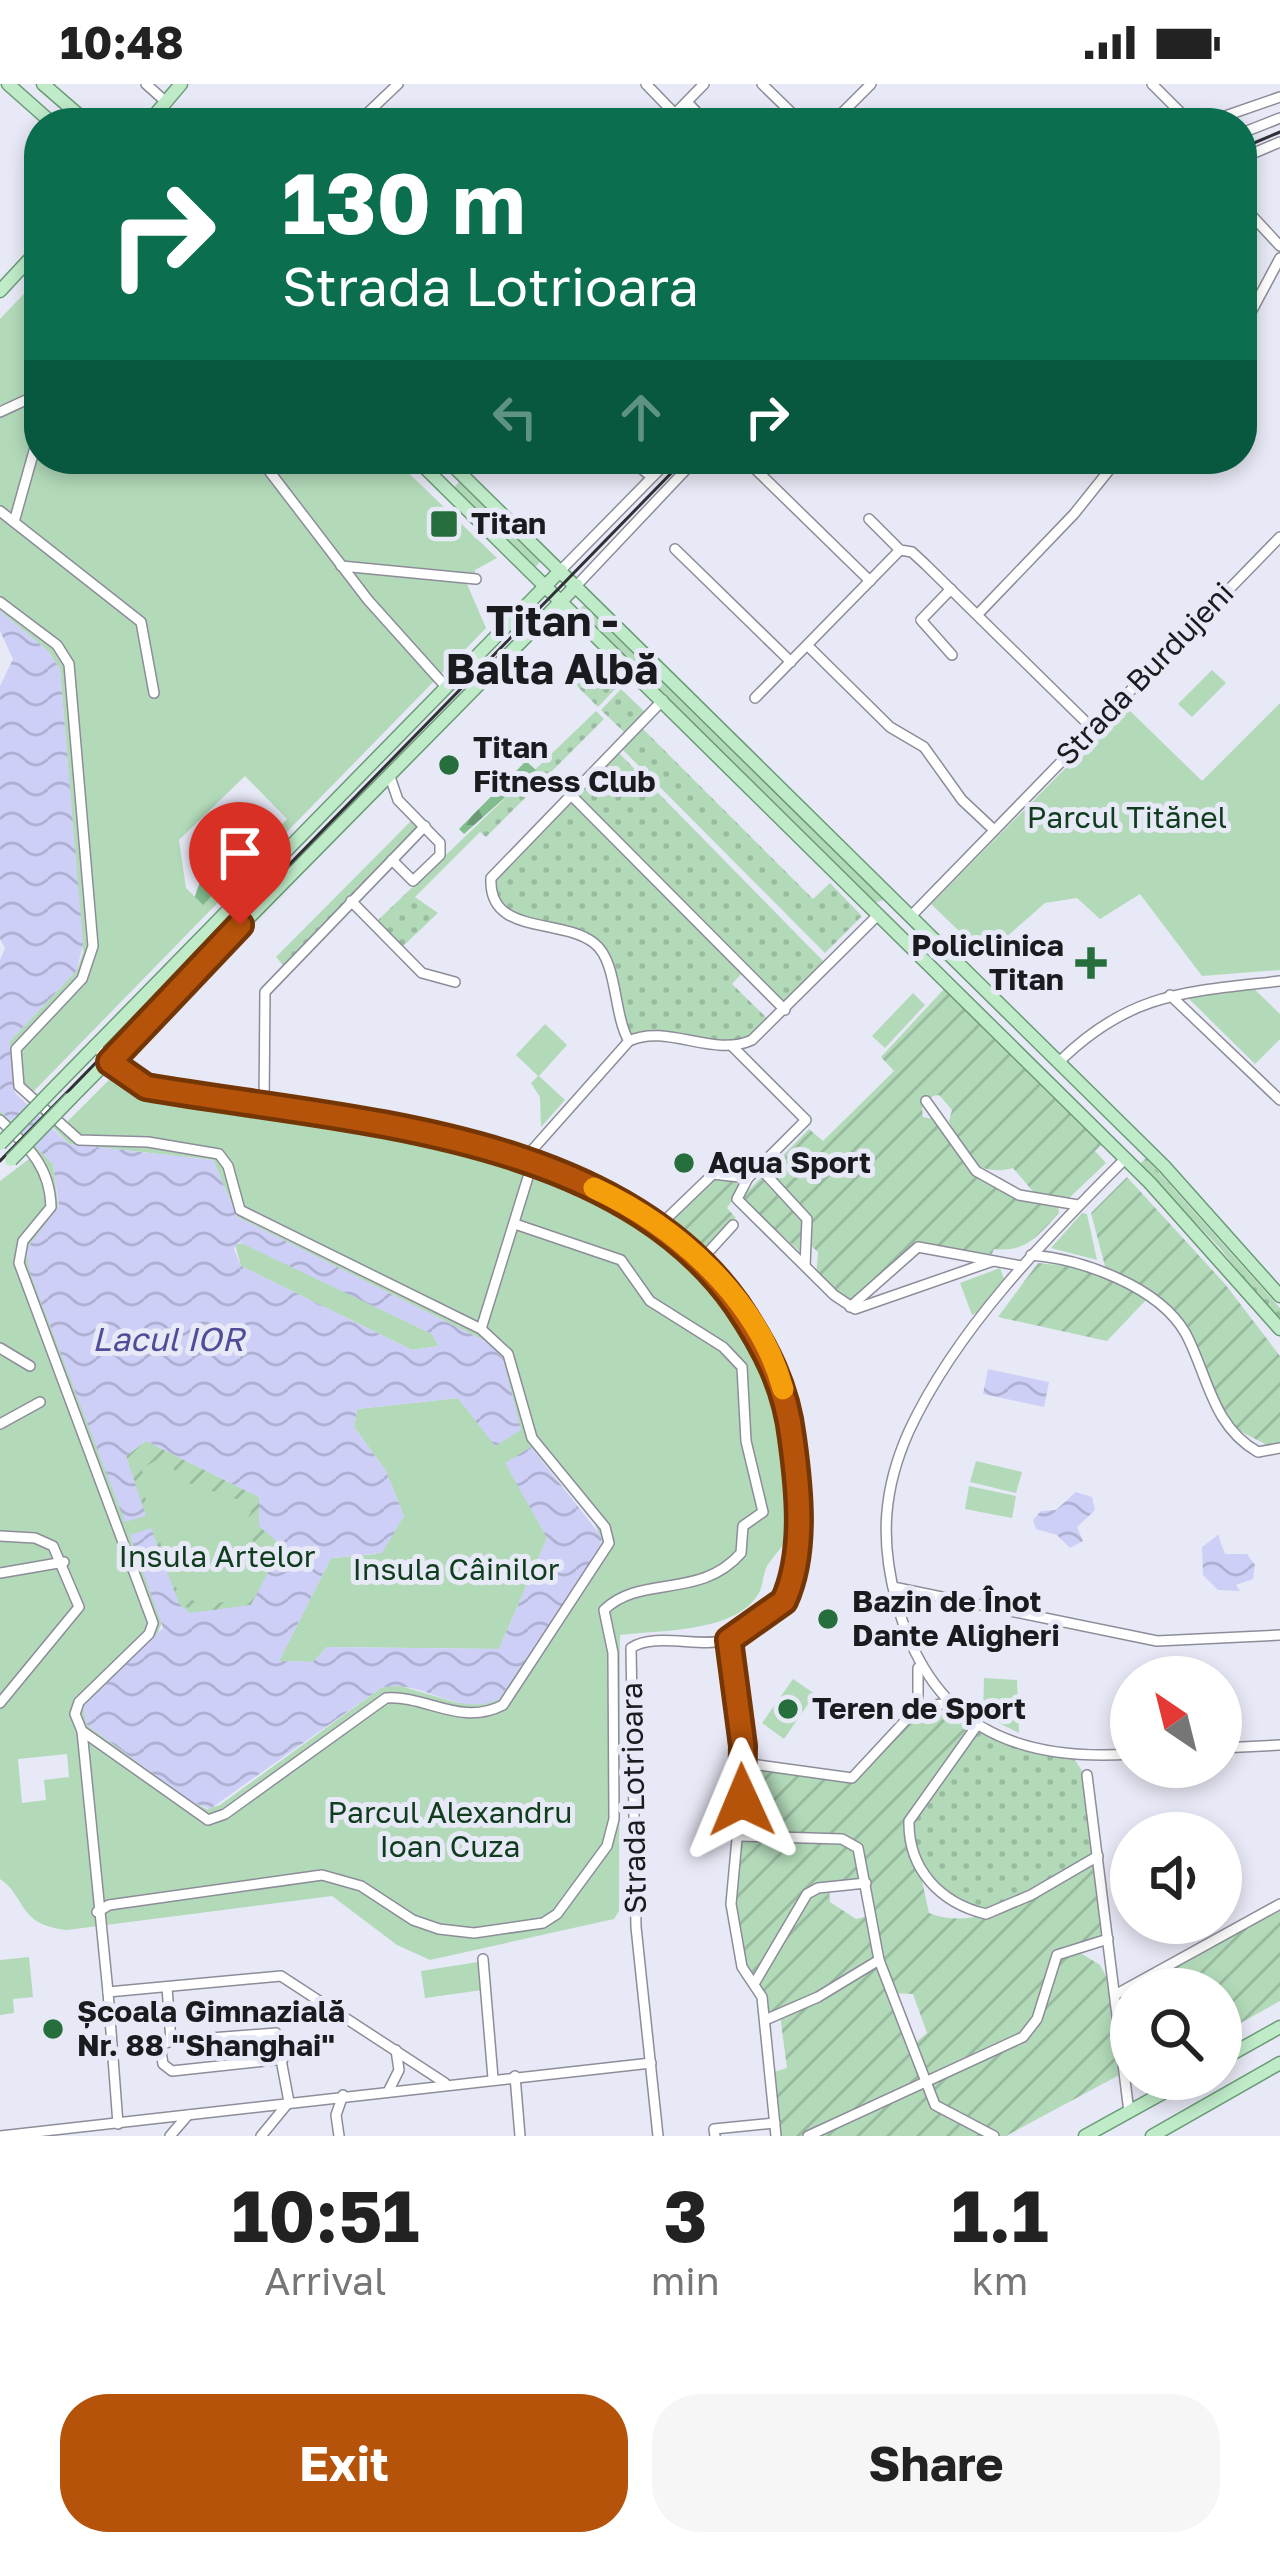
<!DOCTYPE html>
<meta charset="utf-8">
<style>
body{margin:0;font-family:"Golos Text",sans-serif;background:#f6f6f6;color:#222;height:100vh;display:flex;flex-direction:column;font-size:45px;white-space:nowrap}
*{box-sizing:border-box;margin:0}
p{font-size:39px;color:#767676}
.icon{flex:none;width:66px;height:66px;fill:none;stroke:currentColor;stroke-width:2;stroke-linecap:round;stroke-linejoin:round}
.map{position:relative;height:2052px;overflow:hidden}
.details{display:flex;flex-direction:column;background:#fff;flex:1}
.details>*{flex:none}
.banner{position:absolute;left:24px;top:24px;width:1233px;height:366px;border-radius:48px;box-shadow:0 6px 18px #0003;background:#0b6e4f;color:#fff;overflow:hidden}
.needle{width:78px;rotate:325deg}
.buttons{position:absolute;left:1110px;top:1572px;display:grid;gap:24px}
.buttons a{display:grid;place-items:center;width:132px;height:132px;border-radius:50%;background:#fff;box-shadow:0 6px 18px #0003;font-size:60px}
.pin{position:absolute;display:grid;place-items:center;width:102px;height:102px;color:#fff;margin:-123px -51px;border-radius:50% 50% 50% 0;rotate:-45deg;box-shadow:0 0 12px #0007}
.pin .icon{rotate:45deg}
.me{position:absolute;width:132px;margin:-66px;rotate:359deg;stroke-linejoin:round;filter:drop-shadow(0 0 9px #0008)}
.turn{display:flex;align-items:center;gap:42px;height:252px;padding:0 60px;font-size:54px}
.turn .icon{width:156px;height:156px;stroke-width:2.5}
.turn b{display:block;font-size:84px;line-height:102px}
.lanes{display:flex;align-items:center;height:114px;padding:0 60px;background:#0003;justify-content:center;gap:60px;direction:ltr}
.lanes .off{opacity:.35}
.eta{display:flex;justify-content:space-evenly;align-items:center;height:204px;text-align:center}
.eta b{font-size:72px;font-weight:700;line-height:84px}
.primary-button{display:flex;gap:24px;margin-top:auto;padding:24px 60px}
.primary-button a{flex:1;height:138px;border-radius:48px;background:#b45309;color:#fff;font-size:48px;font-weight:700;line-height:138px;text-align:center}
.primary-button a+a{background:#f6f6f6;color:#222}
.status{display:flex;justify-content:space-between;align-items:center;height:84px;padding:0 60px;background:#fff;direction:ltr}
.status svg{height:33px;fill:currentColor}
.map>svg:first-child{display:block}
.grass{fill:url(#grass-dots)}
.forest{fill:url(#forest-firs)}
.park{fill:#b2dab9;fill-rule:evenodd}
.garden{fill:url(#garden-furrows);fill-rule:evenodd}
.water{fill:url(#water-waves);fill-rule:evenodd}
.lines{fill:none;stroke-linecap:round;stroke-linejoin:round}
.minor-casing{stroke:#8c8d99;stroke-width:12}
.major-casing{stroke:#6a9a76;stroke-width:15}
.minor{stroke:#fff;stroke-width:9}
.major{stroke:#bfebc9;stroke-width:12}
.tram{stroke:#303136;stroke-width:3}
.major-bridge-casing{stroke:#6a9a76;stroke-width:15;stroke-linecap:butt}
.major-bridge{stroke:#bfebc9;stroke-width:12}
.route-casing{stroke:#753606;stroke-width:30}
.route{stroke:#b45309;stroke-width:21}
.slow{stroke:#f59e0b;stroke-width:21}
.poi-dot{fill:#266f3d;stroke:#e8e9f6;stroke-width:4.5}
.labels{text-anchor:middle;stroke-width:10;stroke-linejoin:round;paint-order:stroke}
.poi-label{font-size:30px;font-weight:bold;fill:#1a1b1f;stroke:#e8e9f6;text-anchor:start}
.street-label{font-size:30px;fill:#1a1b1f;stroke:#e8e9f6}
.park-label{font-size:30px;fill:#103d1e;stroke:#e8e9f6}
.water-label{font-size:33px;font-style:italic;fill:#504c98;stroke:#e8e9f6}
.district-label{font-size:42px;font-weight:bold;fill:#1a1b1f;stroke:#e8e9f6}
</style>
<div class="status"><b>10:48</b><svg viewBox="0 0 49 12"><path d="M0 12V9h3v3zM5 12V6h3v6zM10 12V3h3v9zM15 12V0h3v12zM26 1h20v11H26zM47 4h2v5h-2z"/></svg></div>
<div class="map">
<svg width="1280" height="2052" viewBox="0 0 1280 2052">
<defs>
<pattern id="grass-dots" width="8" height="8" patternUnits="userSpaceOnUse" patternTransform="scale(3)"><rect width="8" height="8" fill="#b2dab9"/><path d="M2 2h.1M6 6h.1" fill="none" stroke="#98ba9f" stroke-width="1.8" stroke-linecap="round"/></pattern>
<pattern id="forest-firs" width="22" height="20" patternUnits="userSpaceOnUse" patternTransform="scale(3)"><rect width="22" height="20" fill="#82bd8e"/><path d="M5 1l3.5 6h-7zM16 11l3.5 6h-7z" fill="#6a9973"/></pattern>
<pattern id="garden-furrows" width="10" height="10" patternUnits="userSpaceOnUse" patternTransform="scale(3)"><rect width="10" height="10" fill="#b2dab9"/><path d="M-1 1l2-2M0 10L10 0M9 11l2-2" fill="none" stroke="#98ba9f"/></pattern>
<pattern id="water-waves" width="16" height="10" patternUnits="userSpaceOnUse" patternTransform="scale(3)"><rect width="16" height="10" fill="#cdcff7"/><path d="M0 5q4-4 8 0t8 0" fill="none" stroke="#afb1d3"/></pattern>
</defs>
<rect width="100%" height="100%" fill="#e8e9f6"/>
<!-- grass -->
<g class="grass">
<polygon points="459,398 541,477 534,484 453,405"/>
<polygon points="586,519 882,812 883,816 875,819 579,526"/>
<polygon points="580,571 618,602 598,623 577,602"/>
<polygon points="621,605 645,628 625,649 601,626"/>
<polygon points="596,627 604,635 486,753 480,748 415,813 438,829 399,866 374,840"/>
<polygon points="643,645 813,815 830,799 862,832 825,869 622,665"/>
<path d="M615,665L828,882L785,926L744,887L732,900L772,939L743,960L650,952L629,957C596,848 606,862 499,826L494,785Z"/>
<polygon points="408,729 422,743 284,882 276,873 411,737"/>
<polygon points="1146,1074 1280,1224 1280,1240 1219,1163 1139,1081"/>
<polygon points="978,1640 1075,1676 1084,1690 1098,1772 986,1830 927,1797 909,1745"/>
</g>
<!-- forest -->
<g class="forest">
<polygon points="526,677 536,686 464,750 459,745"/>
<path d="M246,766L256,768L205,828L194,816C203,783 213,774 246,766Z"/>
</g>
<!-- park -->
<g class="park">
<path d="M39,194V375H394L497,474L475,486L476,495L467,500L486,544L31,1010L64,1041L116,989L145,1010C399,1060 809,1075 793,1432C792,1453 781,1463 769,1479C762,1488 764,1503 757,1512C732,1549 659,1546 620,1551L619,1827L614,1835L430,1876L397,1861L332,1812L67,1846C17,1841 26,1812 0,1795V1097L33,1072L0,1043V1026L53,1080L59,1128L39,1150L128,1383L138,1359L259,1413L279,1457L257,1513L162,1538L156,1554L83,1623L87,1641L192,1718L207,1725L220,1721L381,1604L397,1601L458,1619L499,1615L602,1458L595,1440L531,1363L547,1454L499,1565L327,1563L313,1578L279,1577L331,1474L376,1470L404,1432L386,1387L354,1343L357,1325L458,1314L496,1362L487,1258L237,1133L213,1076L69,1060L12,1001L9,958L77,886L83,869L60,585L48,567L0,527V235ZM245,692L287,735L203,821L186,804L179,756ZM67,1670L69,1693L44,1696L46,1716L22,1719L18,1675Z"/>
<polygon points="1212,586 1226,599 1192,633 1178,620"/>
<polygon points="1280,619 1280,886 1202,892 1140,810 1100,835 1077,814 1045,819 985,872 931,820 1126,623 1202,697"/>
<polygon points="1250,901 1280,930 1280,955 1255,980 1183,909"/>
<polygon points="913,909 925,921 885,964 872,952"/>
<polygon points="545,940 567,961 539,992 565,1016 541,1043 540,1013 531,999 538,992 516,971"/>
<polygon points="1082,1129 1087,1130 1097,1176 1051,1164"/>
<polygon points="248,1159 432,1250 439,1262 412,1266 241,1182 235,1160"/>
<polygon points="1000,1184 1004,1195 983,1226 972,1231 960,1199"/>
<polygon points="976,1377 1022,1388 1016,1409 970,1398"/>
<polygon points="969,1402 1016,1412 1012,1434 965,1425"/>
<polygon points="984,1594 1017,1596 1019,1649 983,1631"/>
<polygon points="793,1595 815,1610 784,1655 762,1639"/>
<polygon points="29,1873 33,1913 13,1915 14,1929 0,1931 0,1876"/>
<polygon points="478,1878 482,1906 425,1914 421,1887"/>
</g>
<!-- garden -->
<g class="garden">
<path d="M944,905L1102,1060L1095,1067L1106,1079L1068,1115L1036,1111L1013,1084C976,1094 963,1070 949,1037L952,1026L939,1011L933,1012L922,1024L923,1033L944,1037C970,1093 1003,1101 1058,1120L1059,1129C1038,1151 1027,1169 994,1165L992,1170L922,1163L850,1223L816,1193L818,1168L808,1159L806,1173L741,1114L809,1045L823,1057L894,987L881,973Z"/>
<polygon points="1127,1093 1225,1200 1280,1272 1280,1358 1267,1361 1230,1342 1181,1243 1147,1215 1107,1257 998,1233 1038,1179 1106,1186 1091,1129"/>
<polygon points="707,1094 748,1094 727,1124 736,1134 697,1171 660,1141"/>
<path d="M146,1357L261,1414L262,1445L282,1464L251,1521C165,1544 176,1510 150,1441C168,1457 162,1498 186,1513C231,1540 297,1478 241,1448L251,1428L249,1419L179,1396L174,1385L157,1376L142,1384L148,1436L126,1372Z"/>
<path d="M950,1619L978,1640L909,1737L929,1829C986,1852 1050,1798 1098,1772L1108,1855L1074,1865L1100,1881L1116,1910L1280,1820V1917L1221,1950V1905H1131V1995H1142L1126,2004L1123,1989L1006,2052H776L770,1989L787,1984L780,1931L765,1936L762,1913L748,1895L731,1820L744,1679L852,1694L918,1623ZM866,1799L872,1831L856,1835L830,1818L829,1803ZM893,1909L913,1910L927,1949L913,1961Z"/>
</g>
<!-- water -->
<g class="water">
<path d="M0,527L48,567L60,585L83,860L77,886L9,958L15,1009L69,1060L213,1076L237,1133L487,1258L503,1275L521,1346L495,1362L458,1314L357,1325L354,1343L386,1387L404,1432L382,1469L331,1474L279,1577L313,1578L327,1563L499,1565L547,1454L505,1379L531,1363L602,1453L598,1468L499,1615C458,1635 422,1593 381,1604L210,1725L192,1718L87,1641L83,1623L163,1544L130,1451L151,1444L179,1520L190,1529L251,1521L282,1462L259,1442V1413L146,1357L126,1372L146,1432L125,1438L30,1189L26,1166L59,1122L53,1080L0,1026V876L5,864L0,855V602L13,575L0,547ZM239,1158L432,1250L439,1262L412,1266L241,1182L234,1165Z"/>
<polygon points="988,1285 1049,1298 1044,1323 983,1310"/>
<polygon points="1076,1408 1092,1413 1095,1426 1077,1443 1083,1457 1070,1464 1057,1451 1036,1445 1033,1436 1041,1427 1056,1426"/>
<polygon points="1218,1451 1225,1470 1247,1470 1255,1481 1253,1495 1236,1501 1240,1507 1218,1506 1203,1491 1202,1463"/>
</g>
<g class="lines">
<!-- minor casing -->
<g class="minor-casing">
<g id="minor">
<polyline points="146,0 166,18"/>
<polyline points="646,0 675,30"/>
<polyline points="762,0 802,39"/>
<polyline points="1152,0 1191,39"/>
<polyline points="687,18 707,39"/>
<polyline points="357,39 398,0"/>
<polyline points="666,39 704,0"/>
<polyline points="832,39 871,0"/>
<polyline points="1205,39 1280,13"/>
<polyline points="1242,49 1280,34"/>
<polyline points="1242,74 1280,58"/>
<polyline points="1242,121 1280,162"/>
<polyline points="1242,245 1280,174"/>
<polyline points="0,328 39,310"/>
<polyline points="260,375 368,516 447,604"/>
<polyline points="629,375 652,393"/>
<polyline points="745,375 870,497"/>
<polyline points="0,427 141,538 154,609"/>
<polyline points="869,435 900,466 912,468 926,481 1092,644"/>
<polyline points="14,438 39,349"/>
<polyline points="675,465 791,578"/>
<polyline points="341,482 476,495"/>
<polyline points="561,486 670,375"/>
<polyline points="577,501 696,375"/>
<polyline points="951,505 921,536 952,571"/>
<path d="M0,518L57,561L69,580L93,862L82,895L16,965L19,1002L79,1056L148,1058L219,1070L228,1082L240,1126L481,1245L508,1270L532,1354L605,1443L609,1459L503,1621C461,1643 426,1611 386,1614L225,1730L208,1736L82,1647L75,1630L79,1618L149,1550L153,1539L19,1179L23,1157L51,1123C50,1082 28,1063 0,1036"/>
<polyline points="978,530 1074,430 1118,375"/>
<polyline points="808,562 890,643 924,663 962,716 994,746"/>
<polyline points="755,614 900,466"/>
<polyline points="389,690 398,716 440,759 440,771 413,797 392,776"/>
<polyline points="570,710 785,926"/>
<polyline points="351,817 422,889 455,898"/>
<polyline points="911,832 1280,453"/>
<polyline points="1170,911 1280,1016"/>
<path d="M629,957C613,931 618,877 594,859C560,833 488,852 491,794L663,616"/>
<path d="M94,961L127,994L145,1003C388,1045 766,1058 795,1378C798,1416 805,1499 774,1527C763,1537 743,1552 728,1556C699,1564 655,1548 631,1564L636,1843L658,2052"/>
<polyline points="732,962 806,1036 748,1094 737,1115 834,1211 855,1225 993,1177"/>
<path d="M1059,978C1130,908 1186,908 1280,897"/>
<polyline points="926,1017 976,1087 1019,1111 1078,1121"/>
<polyline points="264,1023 265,908 425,742"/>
<path d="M526,1073L629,957C667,939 713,974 752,956L879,830"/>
<path d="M1125,1075C1046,1154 957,1244 909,1347C883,1405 880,1456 896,1516C929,1639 1010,1678 1131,1670"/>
<polyline points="759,1083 807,1135 805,1182"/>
<polyline points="660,1141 713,1090 748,1094"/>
<path d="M1031,1171C1081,1175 1159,1202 1186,1250C1208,1292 1212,1342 1258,1368L1280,1364"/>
<polyline points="702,1175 733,1141"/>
<polyline points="850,1223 918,1163 1021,1182"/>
<polyline points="481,1245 533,1077"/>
<polyline points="0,1264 30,1282"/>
<polyline points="0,1340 40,1318"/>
<polyline points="0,1452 35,1454 53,1462 79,1523 0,1619"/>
<polyline points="0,1489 64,1478"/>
<polyline points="893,1503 1157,1557 1280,1551"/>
<polyline points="729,1556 744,1679 731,1820 742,1883 762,1913 776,2052"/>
<polyline points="918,1623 950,1619"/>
<path d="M978,1640L909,1737C908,1785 940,1819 986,1830L1031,1811L1098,1772"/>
<polyline points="82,1647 108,1908"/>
<polyline points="1221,1664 1280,1661"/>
<polyline points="744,1679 852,1694 918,1623 918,1584"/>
<polyline points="1087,1691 1129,2028"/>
<polyline points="741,1752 842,1755 858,1764 879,1876 935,2021 994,2052"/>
<path d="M97,1828L109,1821L322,1791L361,1802L413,1836L439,1845L474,1849L543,1839L557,1830L607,1762L614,1735L613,1569L604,1526C641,1490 700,1516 741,1469L743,1442L763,1428L746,1357L742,1283L723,1263L650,1217L621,1176L515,1140"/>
<polyline points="483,1875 493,1994"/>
<polyline points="754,1900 807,1810 818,1804 866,1799"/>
<polyline points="167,1903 171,1957 276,1949 289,2018 261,2052"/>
<polyline points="1115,1911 1280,1820"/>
<polyline points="765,1936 818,1913 879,1876"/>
<polyline points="171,1957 160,1961 163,1980 172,1987 283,1975"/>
<polyline points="515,1992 520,2052"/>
<polyline points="389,2006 399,1986 396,1966"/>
<polyline points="118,2040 108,1908 281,1892 445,1999"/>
<polyline points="0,2052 651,1979"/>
<polyline points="170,2052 188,2031"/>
<polyline points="339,2052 336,2031 343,2011"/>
<polyline points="715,2052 714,2045 775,2039"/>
<polyline points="808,2052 1023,1953 1037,1935 1057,1871 1108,1855"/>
</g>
</g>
<!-- major casing -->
<g class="major-casing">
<g id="major">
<polyline points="8,0 52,39"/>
<polyline points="43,0 88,39"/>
<polyline points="148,39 181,0"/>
<polyline points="0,207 39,165"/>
<polyline points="416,375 1150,1099 1280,1245"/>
<polyline points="446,375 1164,1082 1280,1212"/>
<polyline points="57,1001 561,486"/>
<polyline points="71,1014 577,501"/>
<polyline points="1221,1976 1280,1943"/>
<polyline points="1085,2052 1188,1995"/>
<polyline points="1152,2052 1280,1979"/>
</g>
</g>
<!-- minor -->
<use href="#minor" class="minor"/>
<!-- major -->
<use href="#major" class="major"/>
<!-- tram -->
<g class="tram">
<polyline points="1242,64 1280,48"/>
<polyline points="0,1077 685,375"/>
</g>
<!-- major-bridge casing -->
<g class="major-bridge-casing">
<g id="major-bridge">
<polyline points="0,1060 57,1001"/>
<polyline points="11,1076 71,1014"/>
</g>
</g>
<!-- major-bridge -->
<use href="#major-bridge" class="major-bridge"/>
</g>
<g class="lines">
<!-- route casing -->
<g class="route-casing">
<path id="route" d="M240,841L110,978L146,1003C341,1037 614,1046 737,1221C766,1264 786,1303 792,1354C799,1405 806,1469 784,1517L729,1556L743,1662L742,1716"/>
</g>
<!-- route -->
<use href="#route" class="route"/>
<!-- slow -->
<path class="slow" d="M594,1104C676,1142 758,1214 783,1305"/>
</g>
<!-- markers -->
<g class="poi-dot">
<rect x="429" y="425" width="30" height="30" rx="6"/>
<circle cx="449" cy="681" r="12"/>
<path d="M1085 861h12v12h12v12h-12v12h-12v-12h-12v-12h12z"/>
<circle cx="684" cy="1079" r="12"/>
<circle cx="828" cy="1535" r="12"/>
<circle cx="788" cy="1625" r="12"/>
<circle cx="53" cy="1945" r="12"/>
</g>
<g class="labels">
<!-- poi labels -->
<g class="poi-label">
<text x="471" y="450">Titan</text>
<text x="473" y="674">Titan<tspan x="473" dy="34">Fitness Club</tspan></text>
<text x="1064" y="872" text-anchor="end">Policlinica<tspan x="1064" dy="34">Titan</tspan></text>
<text x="708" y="1089">Aqua Sport</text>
<text x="852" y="1528">Bazin de Înot<tspan x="852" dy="34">Dante Aligheri</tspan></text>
<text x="812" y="1635">Teren de Sport</text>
<text x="77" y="1938">Școala Gimnazială<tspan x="77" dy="34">Nr. 88 "Shanghai"</tspan></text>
</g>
<!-- street labels -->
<g class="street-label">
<text transform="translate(1145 590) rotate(-46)" y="10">Strada Burdujeni</text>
<text transform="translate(634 1714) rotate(-91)" y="10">Strada Lotrioara</text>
</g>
<!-- park labels -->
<g class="park-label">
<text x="1127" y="744">Parcul Titănel</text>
<text x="217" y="1483">Insula Artelor</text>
<text x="456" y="1496">Insula Câinilor</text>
<text x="450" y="1739">Parcul Alexandru<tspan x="450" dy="34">Ioan Cuza</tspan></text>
</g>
<!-- water labels -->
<g class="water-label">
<text x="168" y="1267">Lacul IOR</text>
</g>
<!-- district labels -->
<g class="district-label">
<text x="552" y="552">Titan -<tspan x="552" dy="48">Balta Albă</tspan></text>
</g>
</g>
</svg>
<div class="buttons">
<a><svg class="needle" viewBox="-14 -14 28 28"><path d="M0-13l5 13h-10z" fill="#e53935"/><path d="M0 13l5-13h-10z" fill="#767676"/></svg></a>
<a><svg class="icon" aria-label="sound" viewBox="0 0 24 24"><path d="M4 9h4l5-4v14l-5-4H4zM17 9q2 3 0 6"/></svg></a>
<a><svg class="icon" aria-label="search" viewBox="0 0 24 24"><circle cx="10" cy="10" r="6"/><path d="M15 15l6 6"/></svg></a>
</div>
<div class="pin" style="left:240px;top:841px;background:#d93025"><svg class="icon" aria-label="arrive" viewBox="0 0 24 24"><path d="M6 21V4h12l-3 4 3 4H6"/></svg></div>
<svg class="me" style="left:742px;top:1716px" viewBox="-20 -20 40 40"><path d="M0-17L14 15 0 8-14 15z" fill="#b45309" stroke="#fff" stroke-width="4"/></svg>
<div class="banner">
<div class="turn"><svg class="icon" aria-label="right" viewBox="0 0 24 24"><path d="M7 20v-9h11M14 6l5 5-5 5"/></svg><div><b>130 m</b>Strada Lotrioara</div></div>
<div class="lanes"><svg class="icon off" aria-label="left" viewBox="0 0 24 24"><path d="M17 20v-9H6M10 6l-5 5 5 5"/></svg><svg class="icon off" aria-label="ahead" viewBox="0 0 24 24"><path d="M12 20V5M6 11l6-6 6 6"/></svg><svg class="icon" aria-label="right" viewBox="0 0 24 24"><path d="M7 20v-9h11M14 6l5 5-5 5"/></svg></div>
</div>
</div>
<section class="details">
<div class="eta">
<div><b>10:51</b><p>Arrival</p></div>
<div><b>3</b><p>min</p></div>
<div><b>1.1</b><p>km</p></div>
</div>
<div class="primary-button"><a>Exit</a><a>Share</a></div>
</section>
